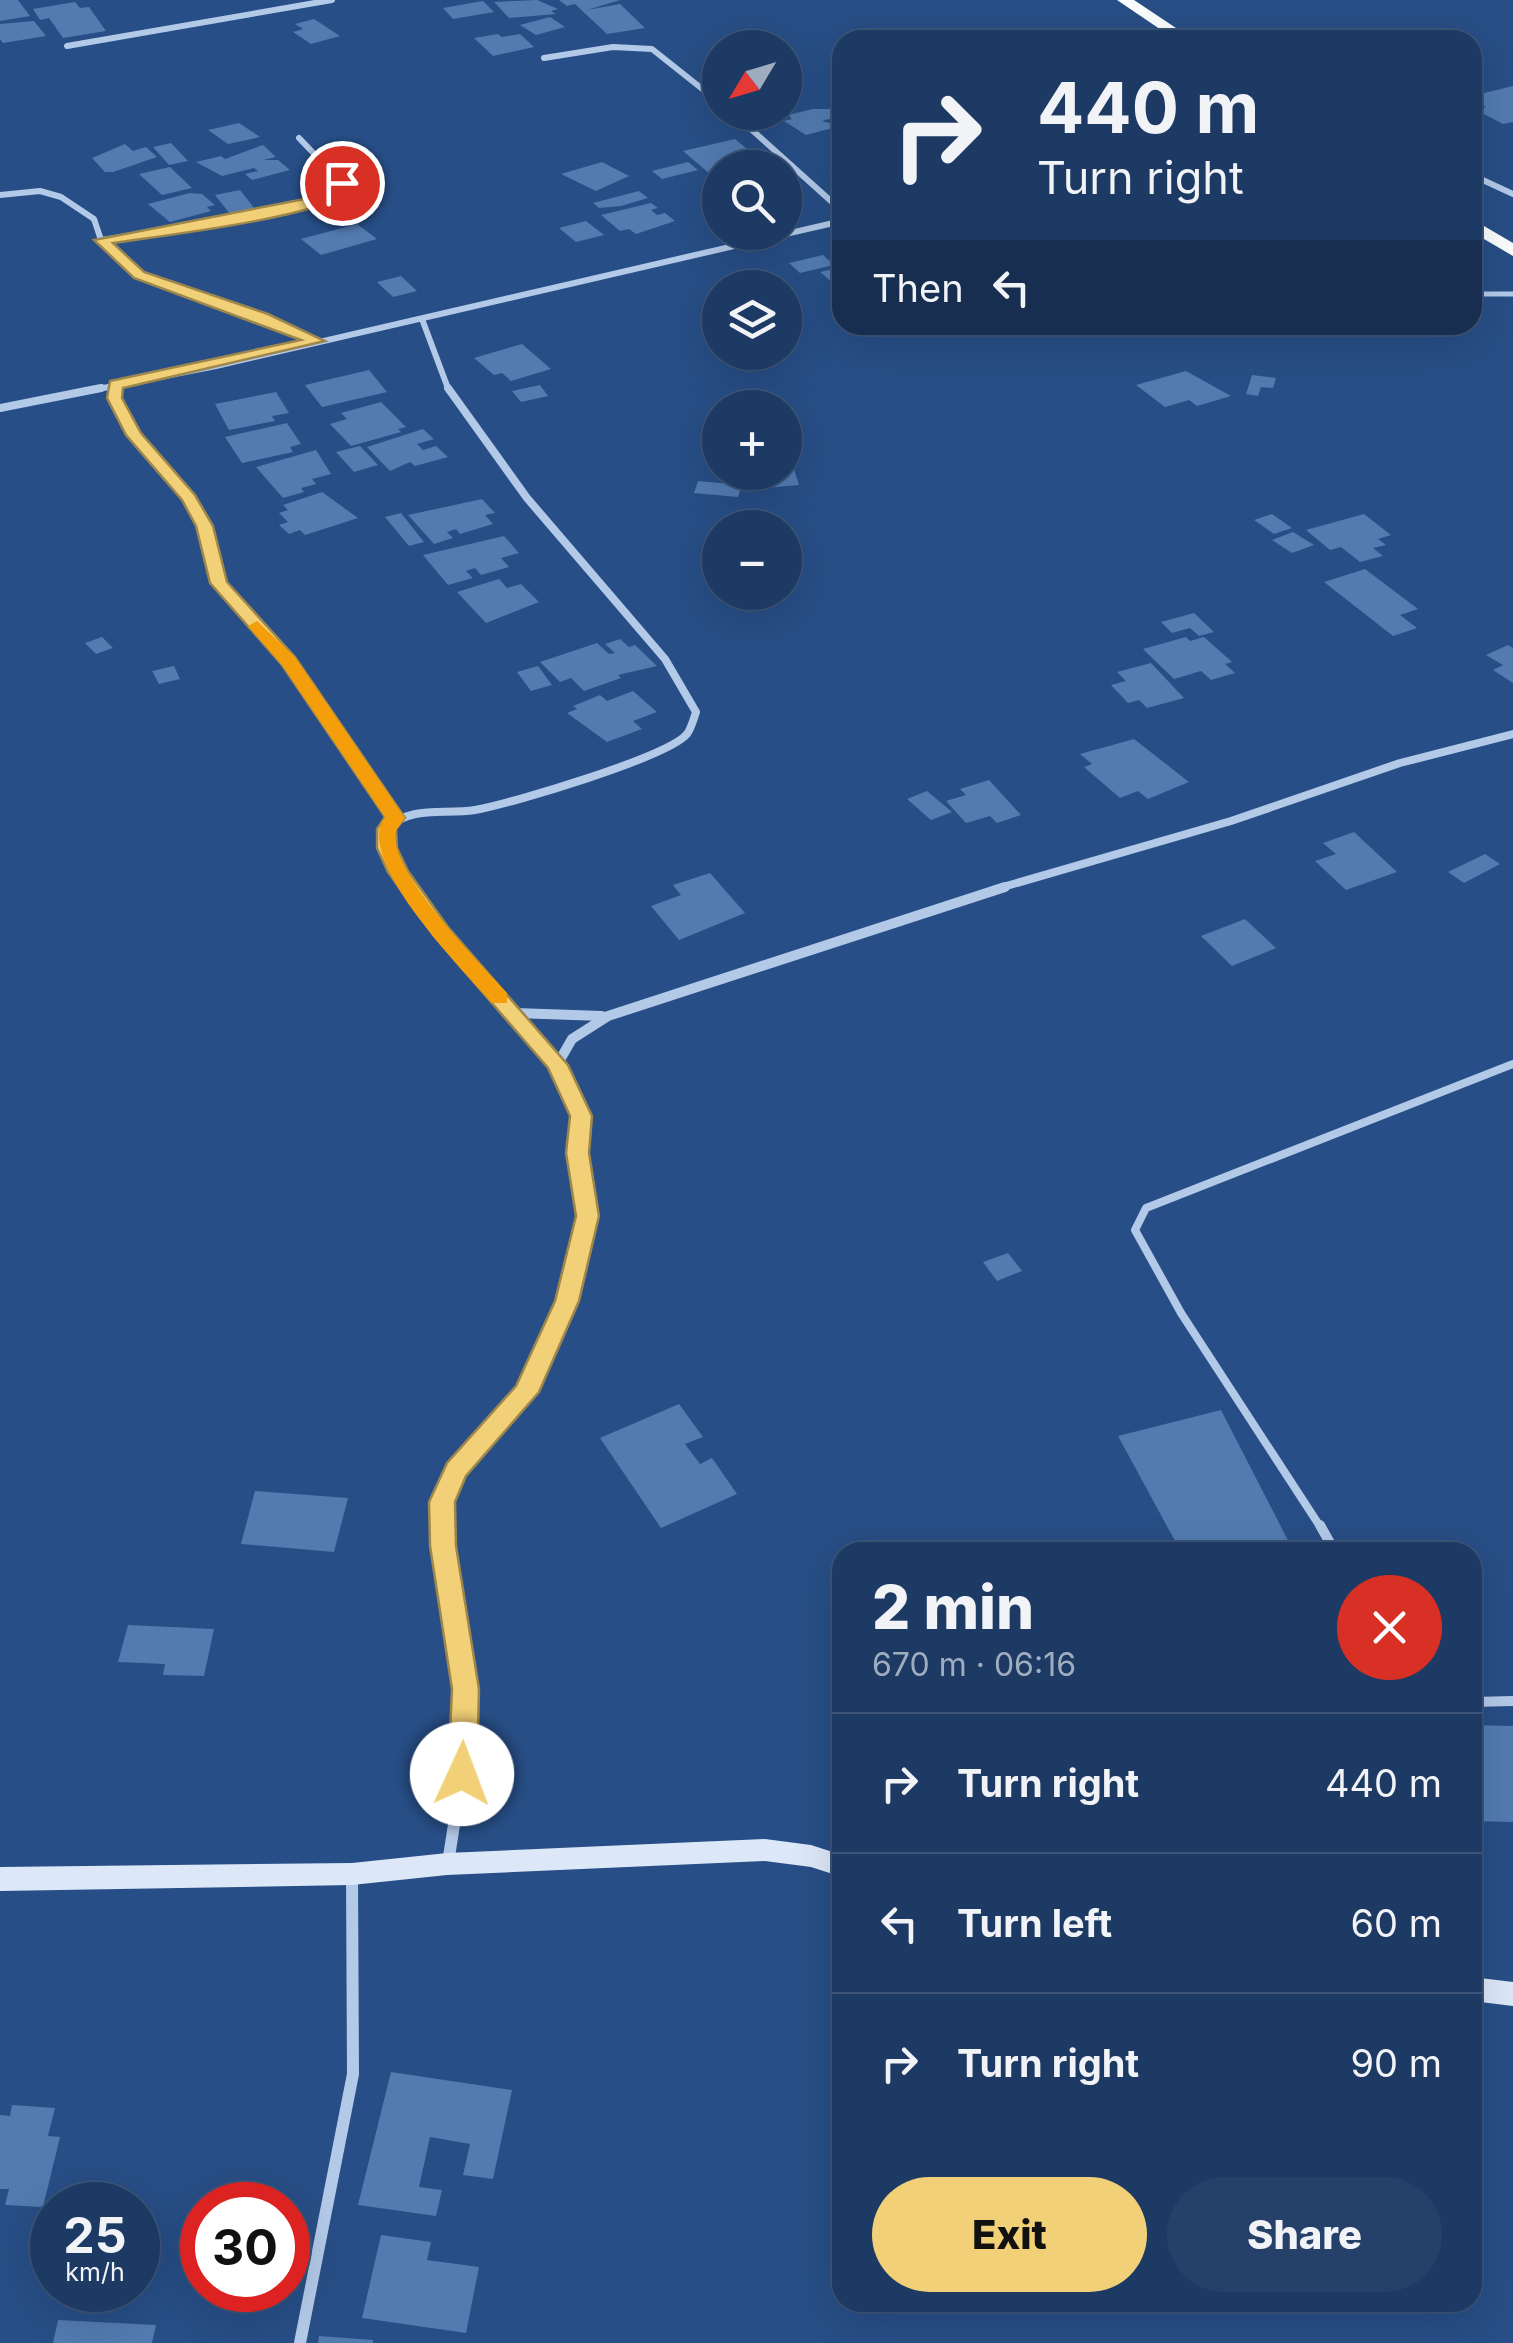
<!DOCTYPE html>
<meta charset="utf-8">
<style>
body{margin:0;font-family:Inter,sans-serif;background:#25416a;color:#f1f3f6;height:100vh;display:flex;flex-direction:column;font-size:38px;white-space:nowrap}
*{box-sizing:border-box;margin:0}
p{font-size:32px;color:#a0adbf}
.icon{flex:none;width:55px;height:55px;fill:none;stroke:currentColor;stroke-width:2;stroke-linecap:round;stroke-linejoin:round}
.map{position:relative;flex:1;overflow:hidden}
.details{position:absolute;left:832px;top:1542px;width:650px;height:770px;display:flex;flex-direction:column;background:#1d3a64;border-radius:30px;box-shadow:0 10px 40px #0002,0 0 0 2px #3b5478}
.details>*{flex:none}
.banner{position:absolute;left:832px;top:30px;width:650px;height:305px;border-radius:30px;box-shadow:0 10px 40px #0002,0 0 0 2px #3b5478;background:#1d3a64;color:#f1f3f6;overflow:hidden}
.needle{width:65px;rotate:232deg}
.tools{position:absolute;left:702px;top:30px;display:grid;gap:20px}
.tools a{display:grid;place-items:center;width:100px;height:100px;border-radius:50%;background:#1d3a64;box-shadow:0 10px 40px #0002,0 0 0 2px #3b5478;font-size:50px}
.speed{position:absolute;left:30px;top:2182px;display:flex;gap:20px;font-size:50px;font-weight:700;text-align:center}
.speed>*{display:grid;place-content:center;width:130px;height:130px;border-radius:50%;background:#1d3a64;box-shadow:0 10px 40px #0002,0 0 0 2px #3b5478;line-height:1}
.speed small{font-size:25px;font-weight:400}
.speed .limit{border:15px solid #d22;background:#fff;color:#111}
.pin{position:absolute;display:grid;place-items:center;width:85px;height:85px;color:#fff;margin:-42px;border:5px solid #fff;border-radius:50%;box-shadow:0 2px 10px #0007}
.me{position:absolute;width:110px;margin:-55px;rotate:2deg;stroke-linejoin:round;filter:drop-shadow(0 0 8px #0008)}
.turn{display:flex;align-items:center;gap:35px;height:210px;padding:0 40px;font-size:45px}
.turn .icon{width:130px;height:130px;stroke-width:2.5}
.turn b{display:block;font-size:70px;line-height:85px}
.then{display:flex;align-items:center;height:95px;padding:0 40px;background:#0003;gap:20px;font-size:38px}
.round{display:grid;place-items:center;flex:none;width:105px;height:105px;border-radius:52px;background:#25416a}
.head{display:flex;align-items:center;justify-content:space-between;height:170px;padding:0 40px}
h1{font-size:60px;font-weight:800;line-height:75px}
.action{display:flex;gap:20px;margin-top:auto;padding:20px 40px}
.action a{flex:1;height:115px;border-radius:60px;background:#f1d077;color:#111;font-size:40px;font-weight:800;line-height:115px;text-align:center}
.action a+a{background:#25416a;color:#f1f3f6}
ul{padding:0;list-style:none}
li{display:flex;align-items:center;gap:30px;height:140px;padding:0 40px;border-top:2px solid #3b5478}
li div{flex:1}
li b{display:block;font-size:38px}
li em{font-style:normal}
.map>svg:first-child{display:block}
.building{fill:#537bb0}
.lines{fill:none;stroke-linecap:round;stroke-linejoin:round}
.service-far2{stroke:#b2c9e8;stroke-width:5}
.service-far1{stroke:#b2c9e8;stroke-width:8}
.service{stroke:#b2c9e8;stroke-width:10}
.minor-far3{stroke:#b2c9e8;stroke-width:6}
.minor-far2{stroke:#b2c9e8;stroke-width:8}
.minor-far1{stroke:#b2c9e8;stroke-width:10}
.minor{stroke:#b2c9e8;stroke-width:12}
.secondary{fill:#dce7f7;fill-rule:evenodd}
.trunk{fill:#fafcfe;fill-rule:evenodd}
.route{fill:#f1d077;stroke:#9d874d;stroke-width:2.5}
.slow{fill:#f59e0b}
</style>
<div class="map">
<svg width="1513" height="2343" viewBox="0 0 1513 2343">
<rect width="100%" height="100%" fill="#274e86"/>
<!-- building -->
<g class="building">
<polygon points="0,0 18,0 30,16 0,21"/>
<polygon points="537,0 558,9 551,11 556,14 509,18 494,2"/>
<polygon points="559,0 620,0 587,10 620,4 645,28 607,34 575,4 567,6"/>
<polygon points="483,1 494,12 453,19 443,8"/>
<polygon points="75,2 80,8 89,7 106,31 63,38 49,18 40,20 33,9"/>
<polygon points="550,17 565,27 536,35 520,25"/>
<polygon points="314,19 340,36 311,44 293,32 303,29 295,24"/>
<polygon points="34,21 46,36 3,43 0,39 0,24"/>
<polygon points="498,34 502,37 520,34 534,47 493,56 474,38"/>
<polygon points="749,37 767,48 720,48 720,56 712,52 719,50 712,46"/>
<polygon points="1513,86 1513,122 1503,124 1476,110 1486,107 1472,96"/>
<polygon points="813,109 830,109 840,116 822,121 840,126 806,135 784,121 792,119 788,115"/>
<polygon points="239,123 260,137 228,144 208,130"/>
<polygon points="735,139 762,161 709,173 683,151"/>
<polygon points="171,143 188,161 169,165 153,147"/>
<polygon points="125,144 133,151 146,147 157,157 113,172 105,172 92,158"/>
<polygon points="263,145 276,157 263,160 278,160 290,170 252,180 245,174 258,171 254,168 222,176 196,162 221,156 225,159"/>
<polygon points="602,162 629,176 596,191 561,174"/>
<polygon points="688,162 698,170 662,179 652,171"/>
<polygon points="170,167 192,188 162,195 139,174"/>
<polygon points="240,190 255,209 230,214 215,195"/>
<polygon points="639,191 648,198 621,206 599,208 593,203"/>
<polygon points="190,193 202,194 215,205 207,207 211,211 170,222 148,204"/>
<polygon points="651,203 658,208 651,210 657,215 665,213 675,221 636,234 629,229 620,231 601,215"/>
<polygon points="586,221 604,235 576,242 559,228"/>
<polygon points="357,224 377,239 321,255 301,239"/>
<polygon points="823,255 834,265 800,273 789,263"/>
<polygon points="842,267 839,288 820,272"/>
<polygon points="738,275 772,277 770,284 737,282"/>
<polygon points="401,276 417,291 393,297 377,282"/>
<polygon points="522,344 551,369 511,381 502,373 494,375 474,358"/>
<polygon points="369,370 387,392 322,407 305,385"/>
<polygon points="1186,371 1231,396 1197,406 1189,400 1165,407 1136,385"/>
<polygon points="1252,375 1276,378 1273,388 1261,387 1258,396 1246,394"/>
<polygon points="540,385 548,396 521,402 512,391"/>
<polygon points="276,392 289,413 272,416 275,421 229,430 215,404"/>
<polygon points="381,402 406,427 398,429 401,432 351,446 330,424 347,419 341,413"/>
<polygon points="287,423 301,444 290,447 293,452 242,463 225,437"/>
<polygon points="423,429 434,439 417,444 423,450 436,446 448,457 415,466 410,462 390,471 367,447"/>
<polygon points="360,446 378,465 354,472 336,452"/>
<polygon points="316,450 331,474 312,479 316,484 301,488 304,492 283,498 256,467"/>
<polygon points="785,454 789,454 799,485 765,488 760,472 785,472"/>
<polygon points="698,481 742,485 738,497 694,493"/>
<polygon points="322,492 358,518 305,535 300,530 289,534 279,525 288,522 279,513 288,510 283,505"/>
<polygon points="482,499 495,513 485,515 493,524 460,534 456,529 447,532 453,538 434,544 408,515"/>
<polygon points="401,513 424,542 409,546 385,517"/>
<polygon points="1272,514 1292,528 1274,534 1254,520"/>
<polygon points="1364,514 1391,535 1378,539 1386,545 1373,548 1383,556 1360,562 1341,547 1330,550 1306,530"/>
<polygon points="1293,532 1314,545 1292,553 1272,540"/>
<polygon points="504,536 519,553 501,558 509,567 481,575 475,568 466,571 473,578 448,585 423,555"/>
<polygon points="1365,569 1418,609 1400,615 1417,628 1393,636 1324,582"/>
<polygon points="499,579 507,588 521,584 539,602 486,623 457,592"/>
<polygon points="1194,613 1214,632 1199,636 1190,628 1172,633 1161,622"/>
<polygon points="102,637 113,648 96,654 85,643"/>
<polygon points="1186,637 1190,641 1204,637 1232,662 1225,664 1235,673 1211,680 1201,671 1174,679 1143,649"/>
<polygon points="620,639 629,647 635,645 657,666 618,675 621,678 584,691 571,678 560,682 540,662 597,643 609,654 615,653 605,644"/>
<polygon points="1508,645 1513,648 1513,683 1493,670 1503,665 1486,655"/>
<polygon points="1151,663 1184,698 1147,708 1139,700 1128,703 1111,685 1126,681 1117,672"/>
<polygon points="174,666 180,679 159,684 152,671"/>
<polygon points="538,666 552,685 531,691 517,672"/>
<polygon points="633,691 657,712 633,721 642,729 607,742 567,713 577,709 573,706 600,695 607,701"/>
<polygon points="1134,739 1189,782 1148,799 1138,791 1120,798 1084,767 1092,764 1080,754"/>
<polygon points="989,780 1021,815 997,823 990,816 966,823 946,801 966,795 960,789"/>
<polygon points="927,791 952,812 931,820 907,799"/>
<polygon points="1354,832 1397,872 1346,890 1315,861 1336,854 1323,843"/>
<polygon points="1485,854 1500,864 1464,883 1448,872"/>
<polygon points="710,873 745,913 679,940 651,906 681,895 673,885"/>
<polygon points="1245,919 1276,948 1232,966 1201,936"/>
<polygon points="1008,1253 1022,1271 997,1281 983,1262"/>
<polygon points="679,1404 703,1437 685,1444 700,1464 712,1458 737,1494 661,1528 600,1438"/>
<polygon points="1221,1410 1294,1552 1181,1552 1118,1436"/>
<polygon points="255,1491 348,1498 334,1552 241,1544"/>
<polygon points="128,1625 214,1629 204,1676 163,1675 165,1664 118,1662"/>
<polygon points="1472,1725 1513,1726 1513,1822 1472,1821"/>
<polygon points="391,2072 512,2090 493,2179 463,2175 470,2144 430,2137 419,2187 442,2190 436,2216 358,2205"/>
<polygon points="12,2105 55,2108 48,2136 60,2137 43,2207 5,2205 9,2189 0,2189 0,2115 10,2116"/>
<polygon points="381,2235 431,2242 427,2260 479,2267 466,2333 362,2318"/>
<polygon points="58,2320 156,2325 152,2343 53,2343"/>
<polygon points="319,2336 373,2340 373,2343 318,2343"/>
</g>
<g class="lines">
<!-- service-far2 -->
<polyline class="service-far2" points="1472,294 1513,294"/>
<!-- service-far1 -->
<polyline class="service-far1" points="1321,1528 1181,1313 1135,1230 1146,1208 1513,1064"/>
<!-- service -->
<g class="service">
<polyline points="1320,1525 1335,1552"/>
<polyline points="1472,1702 1513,1701"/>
</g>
<!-- minor-far3 -->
<g class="minor-far3">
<polyline points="67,46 332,0"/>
<polyline points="544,58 613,47 652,49 720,103"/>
<polyline points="732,112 842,211"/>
<polyline points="1472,175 1513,194"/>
<polyline points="0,195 40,191 61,197 94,219 101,240 139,275 263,317 315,340"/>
<polyline points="101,240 214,224 340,193 342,183 299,138"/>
<polyline points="422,319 449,391"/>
<polyline points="115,385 116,391"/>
<polyline points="88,391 216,366 842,221"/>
</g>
<!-- minor-far2 -->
<g class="minor-far2">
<polyline points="115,388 119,413 154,463 189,498 205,526 219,583 289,661 395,817"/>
<polyline points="0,408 101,388"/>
<path d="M410,889L393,856L386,829C411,805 443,815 475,810C510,804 668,757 687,734C691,729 694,718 696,712L665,659L527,498L448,388"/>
<polyline points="996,889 1231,821 1400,763 1513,734"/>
</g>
<!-- minor-far1 -->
<g class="minor-far1">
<polyline points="408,887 456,952 557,1065"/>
<polyline points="515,1013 602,1016"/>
<polyline points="443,1528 442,1502 456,1470 526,1392 567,1301 585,1241 588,1216 578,1153 581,1116 557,1065 572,1039 608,1016 1005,887"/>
</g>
<!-- minor -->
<g class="minor">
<polyline points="443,1525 466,1689 462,1774 448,1863"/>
<polyline points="300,2343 353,2074 352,1874"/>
</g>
<!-- secondary -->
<g class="secondary">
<polygon points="765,1839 811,1845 842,1855 842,1877 811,1867 765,1861 447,1875 352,1885 0,1891 0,1867 352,1863 447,1853"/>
<polygon points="1472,1977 1513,1982 1513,2006 1472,2001"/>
</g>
<!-- trunk -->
<g class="trunk">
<polygon points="1117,0 1134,0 1194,40 1176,40"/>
<polygon points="1472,219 1513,243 1513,256 1472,232"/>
</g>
</g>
<!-- route -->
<path class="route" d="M342,179L349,183L347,193C314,218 160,236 113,243L144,272L268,314L325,341L123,388L122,398L141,433L195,495L213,526L227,582L295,657L405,818L396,829L397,848L408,871L448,927L568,1065L592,1116L589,1153L599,1216L579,1301L539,1392L466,1476L455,1502L456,1546L479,1689L477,1774L472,1782L462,1786L453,1782L448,1774L452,1689L430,1546L429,1502L447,1463L516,1386L555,1301L576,1216L566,1153L570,1116L548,1068L434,936L388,872L377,848V829L385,817L282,665L210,583L196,526L182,500L126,435L107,398L110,381L301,340L134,278L94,240L320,196L333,190Z"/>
<!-- slow -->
<path class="slow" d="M257,621L295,657L405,818C404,819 397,829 396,831C386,869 482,965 507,993V1003H492C463,970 352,859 385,817L282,665L248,626Z"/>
</svg>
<div class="tools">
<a><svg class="needle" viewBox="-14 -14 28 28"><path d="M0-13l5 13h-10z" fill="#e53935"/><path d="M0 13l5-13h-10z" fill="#a0adbf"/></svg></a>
<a><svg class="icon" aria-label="search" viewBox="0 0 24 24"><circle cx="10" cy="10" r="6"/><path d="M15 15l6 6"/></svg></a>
<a><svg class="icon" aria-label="layers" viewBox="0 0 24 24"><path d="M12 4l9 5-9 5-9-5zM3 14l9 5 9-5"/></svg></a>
<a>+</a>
<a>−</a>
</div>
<div class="speed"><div>25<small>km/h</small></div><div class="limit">30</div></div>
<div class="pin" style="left:342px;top:183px;background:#d93025"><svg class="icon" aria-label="arrive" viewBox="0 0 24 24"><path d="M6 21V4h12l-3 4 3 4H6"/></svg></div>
<svg class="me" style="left:462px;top:1774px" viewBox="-20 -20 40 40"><circle r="19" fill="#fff"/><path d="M0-13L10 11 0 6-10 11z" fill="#f1d077"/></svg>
<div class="banner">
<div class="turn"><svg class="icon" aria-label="right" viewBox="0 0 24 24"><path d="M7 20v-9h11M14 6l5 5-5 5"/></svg><div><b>440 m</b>Turn right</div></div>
<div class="then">Then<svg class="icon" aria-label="left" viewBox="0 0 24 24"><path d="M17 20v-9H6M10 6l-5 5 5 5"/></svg></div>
</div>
<section class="details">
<div class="head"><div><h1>2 min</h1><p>670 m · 06:16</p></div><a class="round" style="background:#d93025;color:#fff"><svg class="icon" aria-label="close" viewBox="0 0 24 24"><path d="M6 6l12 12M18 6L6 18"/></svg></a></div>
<ul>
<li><svg class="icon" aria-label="right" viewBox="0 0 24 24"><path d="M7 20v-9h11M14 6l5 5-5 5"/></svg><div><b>Turn right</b></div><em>440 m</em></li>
<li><svg class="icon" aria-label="left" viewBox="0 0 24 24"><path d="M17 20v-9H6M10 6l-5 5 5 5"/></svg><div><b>Turn left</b></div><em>60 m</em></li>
<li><svg class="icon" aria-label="right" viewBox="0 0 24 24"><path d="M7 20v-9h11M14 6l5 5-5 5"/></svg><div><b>Turn right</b></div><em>90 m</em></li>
</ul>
<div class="action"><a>Exit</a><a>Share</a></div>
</section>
</div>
